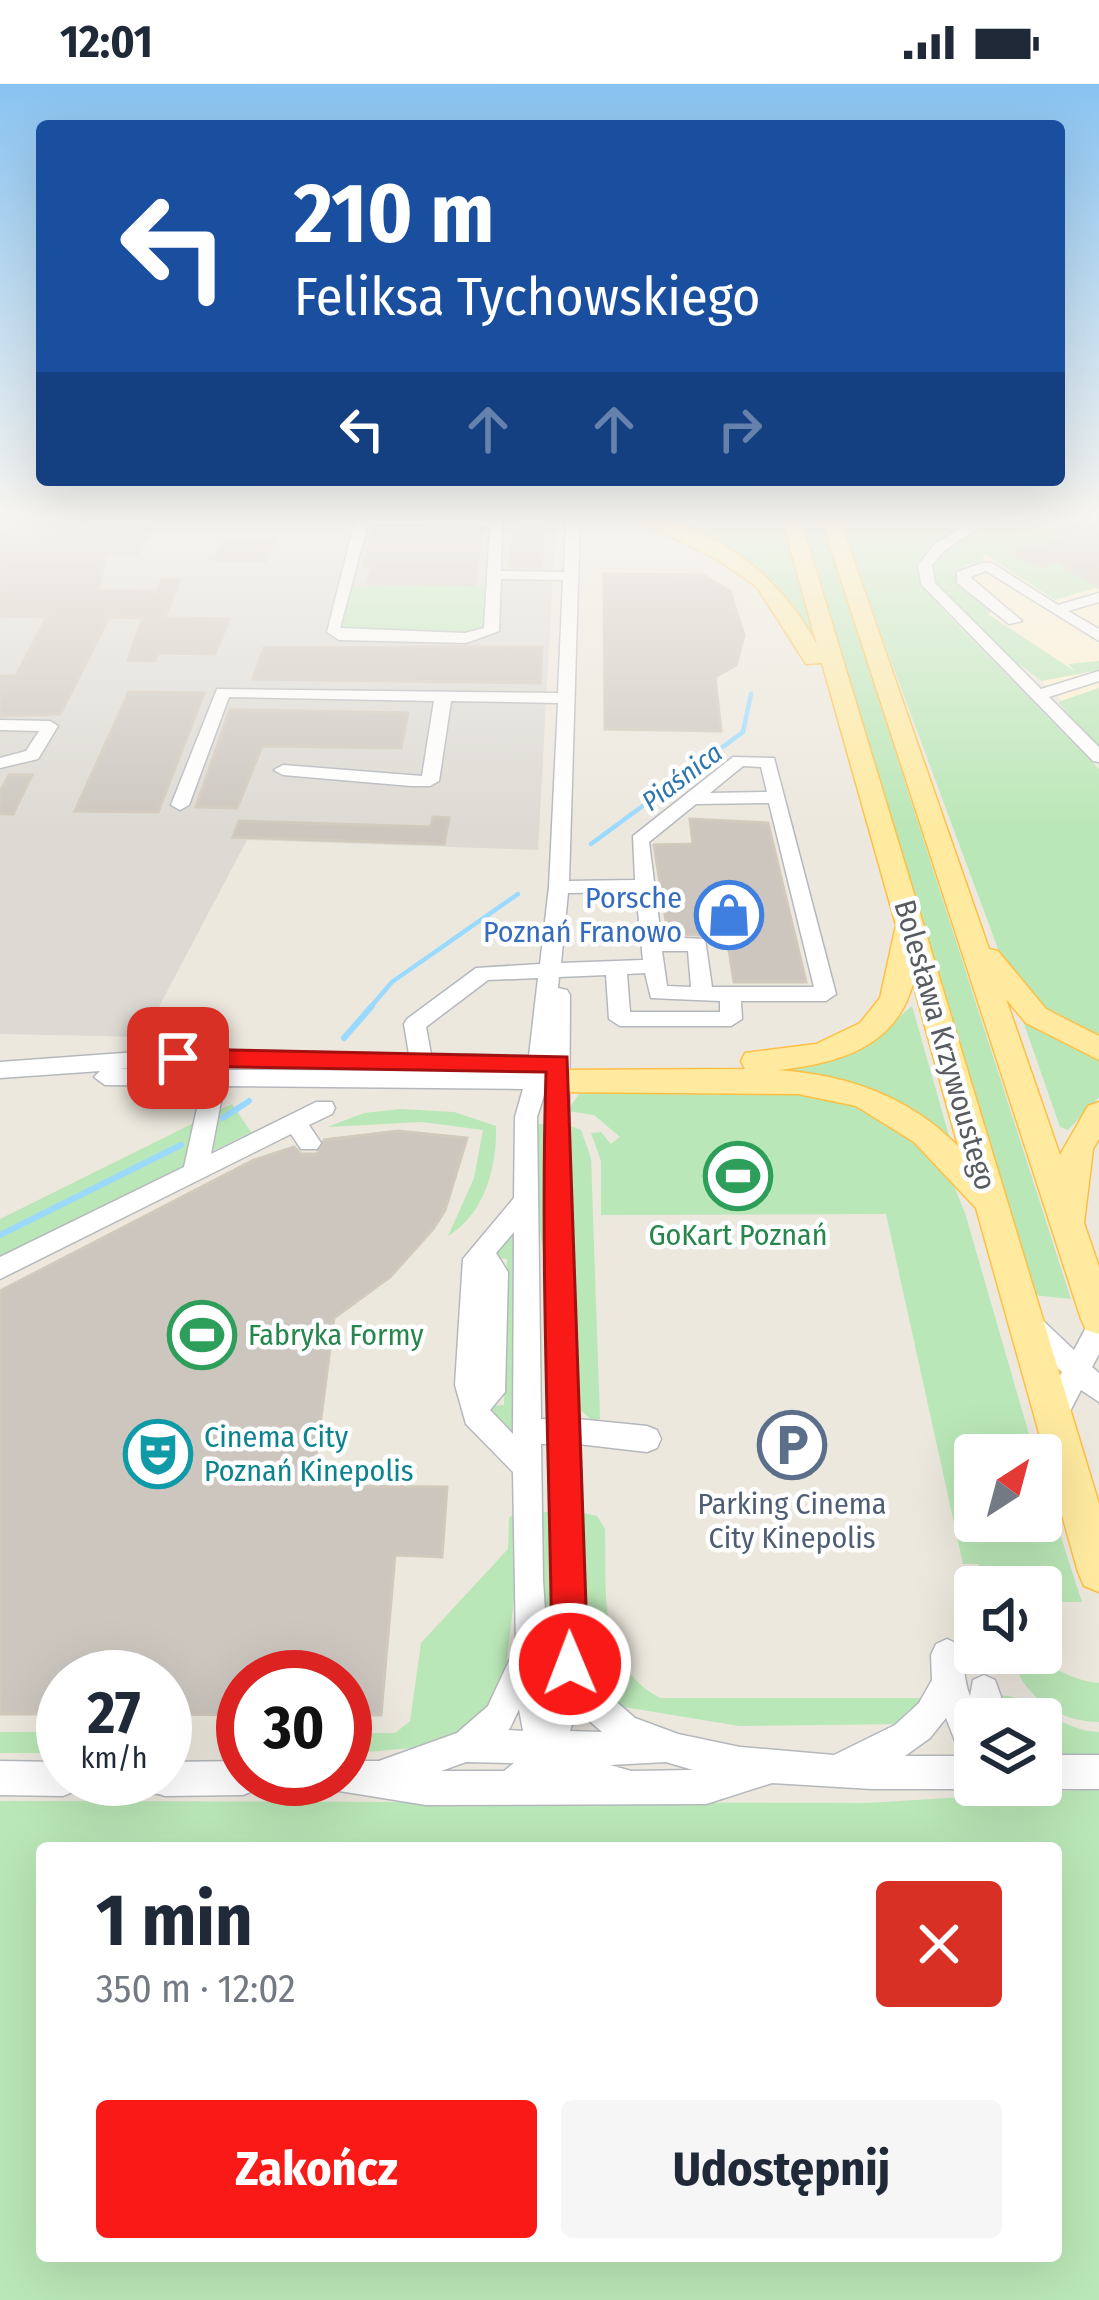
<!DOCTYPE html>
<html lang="pl">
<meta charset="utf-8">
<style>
body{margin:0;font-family:"Fira Sans Condensed",sans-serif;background:#f6f6f7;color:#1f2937;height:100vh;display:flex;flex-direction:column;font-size:45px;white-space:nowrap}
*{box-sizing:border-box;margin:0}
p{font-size:39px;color:#747a83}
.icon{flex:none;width:66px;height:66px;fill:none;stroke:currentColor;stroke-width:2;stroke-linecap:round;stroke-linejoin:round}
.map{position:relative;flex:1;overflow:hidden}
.details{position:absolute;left:36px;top:1758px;width:1026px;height:420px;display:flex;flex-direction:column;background:#fff;border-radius:12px;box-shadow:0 12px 48px #0002}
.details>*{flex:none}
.top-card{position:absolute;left:36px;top:36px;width:1029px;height:366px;border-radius:12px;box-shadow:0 12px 48px #0002;background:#1a4fa0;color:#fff;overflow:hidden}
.needle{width:78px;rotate:36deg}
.tools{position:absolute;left:954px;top:1350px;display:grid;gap:24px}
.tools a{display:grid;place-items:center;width:108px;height:108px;border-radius:12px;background:#fff;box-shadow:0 12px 48px #0002;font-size:60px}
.speed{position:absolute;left:36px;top:1566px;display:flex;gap:24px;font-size:60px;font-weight:700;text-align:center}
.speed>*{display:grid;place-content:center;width:156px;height:156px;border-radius:50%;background:#fff;box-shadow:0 12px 48px #0002;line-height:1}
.speed small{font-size:30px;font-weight:400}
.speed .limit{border:18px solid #d22;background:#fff;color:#111}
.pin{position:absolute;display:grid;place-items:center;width:102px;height:102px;color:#fff;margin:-51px;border-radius:24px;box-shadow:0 6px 18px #0006}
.me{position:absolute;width:132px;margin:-66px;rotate:359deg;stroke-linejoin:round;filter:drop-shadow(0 0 9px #0008)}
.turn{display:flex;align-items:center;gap:42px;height:252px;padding:0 60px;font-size:54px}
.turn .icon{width:156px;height:156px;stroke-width:2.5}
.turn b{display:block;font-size:84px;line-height:102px}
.lanes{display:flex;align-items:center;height:114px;padding:0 60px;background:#0003;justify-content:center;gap:60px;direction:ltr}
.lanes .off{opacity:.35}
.round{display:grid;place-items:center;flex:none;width:126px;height:126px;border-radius:12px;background:#f6f6f7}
.headline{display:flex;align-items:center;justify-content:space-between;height:204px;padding:0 60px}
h1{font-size:72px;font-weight:700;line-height:90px}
.button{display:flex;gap:24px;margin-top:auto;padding:24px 60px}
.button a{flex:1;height:138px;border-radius:12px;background:#f91a17;color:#fff;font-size:48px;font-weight:700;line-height:138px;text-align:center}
.button a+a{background:#f6f6f7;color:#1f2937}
.status{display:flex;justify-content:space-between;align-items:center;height:84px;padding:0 60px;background:#fff;direction:ltr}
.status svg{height:33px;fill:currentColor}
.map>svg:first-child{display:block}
.commercial{fill:#fff1d0}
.industrial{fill:#dcdad3}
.green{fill:#bae7b7;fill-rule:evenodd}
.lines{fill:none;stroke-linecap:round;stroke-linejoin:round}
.stream-far1{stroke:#9bdaff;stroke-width:4.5}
.stream{stroke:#9bdaff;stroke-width:6}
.building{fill:#ccc6bf;stroke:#d1c9bc;stroke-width:3}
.minor-casing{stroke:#b4b8bd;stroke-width:3}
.major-casing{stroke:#ffbf45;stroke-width:3}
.minor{fill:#fff;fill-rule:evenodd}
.major{fill:#ffeaa0;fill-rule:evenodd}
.route{fill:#f91a17;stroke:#a2110f;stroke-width:3}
.labels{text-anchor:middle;stroke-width:9;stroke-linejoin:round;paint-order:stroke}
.far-water-label{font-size:27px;font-style:italic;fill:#2f76b1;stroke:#fff}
.shop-label{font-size:30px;fill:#366cbe;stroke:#fff;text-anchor:end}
.street-label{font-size:30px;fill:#575c61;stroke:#fff}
.leisure-label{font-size:30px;fill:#27864d;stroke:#fff}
.culture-label{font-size:30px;fill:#0d838f;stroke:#fff;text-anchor:start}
.service-label{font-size:30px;fill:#4e5e75;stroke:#fff}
</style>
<div class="status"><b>12:01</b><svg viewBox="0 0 49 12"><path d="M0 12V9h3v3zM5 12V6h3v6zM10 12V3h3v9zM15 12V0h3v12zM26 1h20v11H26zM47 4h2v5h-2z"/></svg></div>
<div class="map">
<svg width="1099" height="2216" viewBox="0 0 1099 2216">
<rect width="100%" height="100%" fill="#ede8de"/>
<!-- commercial -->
<polygon class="commercial" points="1034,434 1099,434 1099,653 935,494"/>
<!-- industrial -->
<polygon class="industrial" points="0,434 556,434 538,766 247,756 143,953 0,950"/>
<!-- green -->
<g class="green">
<polygon points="649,434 782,434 821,576 797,525 773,497"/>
<polygon points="799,434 820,434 1071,1215 1033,1211"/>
<polygon points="838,434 980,434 925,470 918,492 941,524 1099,685 1099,958 1057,938 1007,889"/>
<polygon points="1002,434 1041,434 1036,438 1065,455 1033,464 1098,503 1055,516 986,471 982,473 986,479 968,480 956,489 955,497 994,527 988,530 1076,588 1068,580 1099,577 1099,586 1042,597 994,562 933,500 935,473"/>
<polygon points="353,502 481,502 489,505 488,541 474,550 352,549 339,544"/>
<polygon points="1099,604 1099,665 1058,618"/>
<polygon points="912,922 950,1055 873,1006 822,992 579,986 763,984 861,965"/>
<polygon points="1022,934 1099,971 1099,1013 1068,1046 1060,1043"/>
<polygon points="777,1001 866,1017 947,1084 965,1129 1035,1371 975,1371 975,1437 1041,1437 1041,1391 1082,1518 1041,1518 1041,1503 986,1503 978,1480 963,1480 886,1130 601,1131 601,1077 591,1049 601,1048 611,1060 620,1053 594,1031 567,1027 582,1006"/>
<polygon points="232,1020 251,1048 0,1174 0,1135"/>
<path d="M400,1025L454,1028L496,1042C497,1083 485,1130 448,1152L474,1094L483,1046L422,1038L327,1043L364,1029Z"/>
<polygon points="536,1040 545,1040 551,1327 545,1180 534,1108"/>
<polygon points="566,1040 581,1046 591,1074 600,1335 593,1337 578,1324"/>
<polygon points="520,1137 518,1358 513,1359 487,1322 504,1321 507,1175 492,1174"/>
<polygon points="516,1427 520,1468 502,1614 445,1661 345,1670 345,1649 395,1649 410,1637 421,1559 508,1465 509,1434"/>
<polygon points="540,1428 553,1428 555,1616 550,1645"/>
<path d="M580,1428L597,1432L605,1445C607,1507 596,1579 660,1614H934L903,1640L739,1642L618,1622C566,1580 582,1490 580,1428Z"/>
<path d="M1010,1569C1038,1569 1064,1596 1099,1599V1638C1056,1638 1022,1611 1010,1569Z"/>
<path d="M996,1611C1037,1611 1057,1647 1099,1648V1672H1070L1041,1664V1635H1008Z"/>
<rect x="0" y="1648" width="63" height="21"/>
<path d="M1099,1705V2216H0V1717L866,1719ZM42,1764H1056V2172H42Z"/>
</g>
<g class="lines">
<!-- stream-far1 -->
<g class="stream-far1">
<polyline points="591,760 743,648 751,610"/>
<polyline points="369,925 392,898 518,810"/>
</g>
<!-- stream -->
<g class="stream">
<polyline points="344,954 372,922"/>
<polyline points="223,1034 249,1017"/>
<polyline points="0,1151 181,1061"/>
</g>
</g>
<!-- building -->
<g class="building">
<polygon points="13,434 157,434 138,471 106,471 98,506 157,507 162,495 180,495 165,534 229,535 215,570 158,569 155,577 128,576 143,534 109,533 60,630 0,632 0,592 16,592 47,533 0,532 0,453"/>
<polygon points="1099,434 1099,503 1057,478 1043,483 1008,470 1065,455 1051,447"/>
<polygon points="515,436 544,436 541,483 510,483"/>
<polygon points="373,446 482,446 475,501 367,499 372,482 364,482"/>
<polygon points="224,456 274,456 266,477 215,476"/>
<polygon points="604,490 703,491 730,507 744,551 736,581 715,593 721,647 605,645"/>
<polygon points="435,563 542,563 540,599 253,595 264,564"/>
<polygon points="129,608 204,609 158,728 75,727"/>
<polygon points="230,626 243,626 408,629 401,664 262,662 237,724 196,723"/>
<polygon points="9,691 32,691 13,730 0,730 0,708"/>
<polygon points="433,733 449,734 444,760 233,753 239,737 431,743"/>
<polygon points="690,735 768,739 806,898 734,898 727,853 668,849 654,761 693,760"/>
<polygon points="398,1047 467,1054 445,1126 433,1145 390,1193 334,1234 312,1402 447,1403 442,1473 395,1471 381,1631 345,1631 345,1593 243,1593 243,1631 165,1630 165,1593 63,1593 63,1630 0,1630 0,1207 254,1076 294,1063 301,1070 317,1070 324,1056"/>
</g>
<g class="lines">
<!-- minor casing -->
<g class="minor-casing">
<g id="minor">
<path d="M368,434L502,435L501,487L564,488L566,434H580L569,797L635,796L633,752L733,673L774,674L836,910L826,917H741L742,935L731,942H620L609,935L606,891L559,893L558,904L567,906L570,911L569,1075L577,1335L647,1342L657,1346L661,1355L657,1364L647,1368L578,1360L585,1568L598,1602L635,1634L678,1650L740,1663L834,1671L895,1641L919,1619L932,1596L931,1571L936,1560L947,1555L958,1560C965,1577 963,1595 970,1612L973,1596L984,1591L995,1596L1009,1635H975V1701H983L975,1705H872L772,1699L706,1720L426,1721L333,1706L329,1695H345V1677H379L457,1649L488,1622L516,1562L513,1388L466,1340L455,1301L463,1175L514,1114L515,1033L523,1005L224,1002L211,1070L316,1018H332L335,1024L332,1030L309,1041L321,1059L317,1065H301L291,1050L0,1195V1173L184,1083L202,1002L105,1001L94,993L100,987L0,994V978L178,965L409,970L404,940L407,935L476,884L540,880L549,803L558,619L451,617L439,697L430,702H411L283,691L274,686L283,681L422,692L434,617L229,613L189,721L180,726L171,721L217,605L558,609L563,496L501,495L499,547L466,559L339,556L327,548L354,441ZM378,440L490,442L484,544L465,549L340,544L367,443ZM743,682L761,683L767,708L710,709ZM769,719L814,903H712L705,855L661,853L649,758L696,720ZM636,808L643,876L561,879L568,809ZM662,867H688L691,903L667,902ZM645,889L651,914L720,917V928H630L627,890ZM538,894L529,972L431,970L426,943L488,896ZM178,981H207L205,986L119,985ZM227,982L527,987L227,986ZM546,1005L550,1335H541L537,1033ZM514,1148L513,1350L490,1326L505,1308L508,1188L496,1169ZM541,1360H550L556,1575L550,1603L543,1496ZM519,1625L523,1647L508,1646L510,1644ZM577,1626L602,1648L570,1647ZM946,1634L961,1672H905L930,1654ZM466,1678L514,1679L504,1687H441ZM666,1678L693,1686L631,1687L610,1681Z"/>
<polygon points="976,434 993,434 945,466 932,481 935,499 1041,605 1099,587 1099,597 1049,613 1099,663 1099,678 1093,677 921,500 918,481 935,460"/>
<polygon points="982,479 992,479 1058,521 1099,509 1099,518 1068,527 1099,545 1099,557 986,487 970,493 1022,537 1009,540 957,499 957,488"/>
<polygon points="0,636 50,637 58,642 38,675 0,684 0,674 26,667 39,647 0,646"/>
<polygon points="1027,1227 1036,1230 1074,1266 1090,1236 1099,1233 1099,1270 1092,1283 1099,1289 1099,1318 1081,1306 1063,1341 1053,1344 1043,1341 1039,1332 1062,1288 1018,1246 1014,1238 1018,1230"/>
<polygon points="1041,1671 1099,1671 1099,1705 1041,1705 1033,1701 1041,1701"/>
<polygon points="0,1677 63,1678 63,1695 80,1695 75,1707 63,1712 0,1711"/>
<path d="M243,1677V1695H259L255,1706L243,1711L165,1712C151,1706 136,1713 119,1707L114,1695H165V1678Z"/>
</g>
</g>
<!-- major casing -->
<g class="major-casing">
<g id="major">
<path d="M632,434C710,434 783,495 817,561L782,434H800L1099,1420V1508L1084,1502L1078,1488L976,1124L914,1058L856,1022L798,1010L558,1008L543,997L558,986L745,985L741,977L745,969L816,960L860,939L880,914L896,841L822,579L806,580L757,503L717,475ZM913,899L958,1062C908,1012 848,991 778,986C837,980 897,963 913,899Z"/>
<polygon points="821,434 839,434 989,865 998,867 1046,925 1099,952 1099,976 1026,939 1006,915 1060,1071 1088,1022 1099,1018 1099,1055 1093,1065 1084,1139 1099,1183 1099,1250 1086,1246 1081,1235"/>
</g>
</g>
<!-- minor -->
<use href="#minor" class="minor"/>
<!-- major -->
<use href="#major" class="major"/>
</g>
<!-- sky -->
<linearGradient id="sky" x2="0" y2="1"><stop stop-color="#89c3f1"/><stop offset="0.58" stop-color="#f7f5f0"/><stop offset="1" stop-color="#f7f5f0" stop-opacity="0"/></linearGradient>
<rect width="1099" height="745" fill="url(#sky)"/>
<!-- route -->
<path class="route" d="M178,965L567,973L588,1580L582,1592L570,1597L557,1592L552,1580C550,1383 540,1185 546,988L178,982L165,974Z"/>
<!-- icons -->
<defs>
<g id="shop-ring" transform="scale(3.45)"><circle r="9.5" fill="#fff" stroke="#3f7fe0" stroke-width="1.5"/><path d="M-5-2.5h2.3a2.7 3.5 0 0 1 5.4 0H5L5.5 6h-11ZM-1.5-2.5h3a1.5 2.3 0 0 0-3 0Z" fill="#3f7fe0"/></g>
<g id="stadium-ring" transform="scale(3.45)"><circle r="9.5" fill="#fff" stroke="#2e9e5b" stroke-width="1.5"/><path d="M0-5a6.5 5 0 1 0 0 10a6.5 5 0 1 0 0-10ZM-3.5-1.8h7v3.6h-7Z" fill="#2e9e5b"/></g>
<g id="parking-ring" transform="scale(3.45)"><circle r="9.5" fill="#fff" stroke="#5c6f8a" stroke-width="1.5"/><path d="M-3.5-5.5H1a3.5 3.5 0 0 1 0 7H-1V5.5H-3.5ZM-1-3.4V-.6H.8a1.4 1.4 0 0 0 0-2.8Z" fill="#5c6f8a"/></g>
<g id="theatre-ring" transform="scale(3.45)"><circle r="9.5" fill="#fff" stroke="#0f9aa8" stroke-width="1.5"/><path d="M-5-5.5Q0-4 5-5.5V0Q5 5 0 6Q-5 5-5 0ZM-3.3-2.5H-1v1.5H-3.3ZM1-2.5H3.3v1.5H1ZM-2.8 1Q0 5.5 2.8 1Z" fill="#0f9aa8"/></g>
</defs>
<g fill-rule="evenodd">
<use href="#shop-ring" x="729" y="831"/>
<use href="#stadium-ring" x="738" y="1092"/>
<use href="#stadium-ring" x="202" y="1251"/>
<use href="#parking-ring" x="792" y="1361"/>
<use href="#theatre-ring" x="158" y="1370"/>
</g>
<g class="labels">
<!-- far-water labels -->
<g class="far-water-label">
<text transform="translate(682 693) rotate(-37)" y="9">Piaśnica</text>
</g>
<!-- shop labels -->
<g class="shop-label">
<text x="682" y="824">Porsche<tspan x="682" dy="34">Poznań Franowo</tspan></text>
</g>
<!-- street labels -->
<g class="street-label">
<text transform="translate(945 961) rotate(74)" y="10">Bolesława Krzywoustego</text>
</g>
<!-- leisure labels -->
<g class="leisure-label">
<text x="738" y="1161">GoKart Poznań</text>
<text x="248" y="1261" text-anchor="start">Fabryka Formy</text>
</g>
<!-- culture labels -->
<g class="culture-label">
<text x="204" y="1363">Cinema City<tspan x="204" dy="34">Poznań Kinepolis</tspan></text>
</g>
<!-- service labels -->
<g class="service-label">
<text x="792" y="1430">Parking Cinema<tspan x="792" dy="34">City Kinepolis</tspan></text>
</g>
</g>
</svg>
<div class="tools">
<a><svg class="needle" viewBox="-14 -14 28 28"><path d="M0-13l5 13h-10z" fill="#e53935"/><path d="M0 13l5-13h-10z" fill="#747a83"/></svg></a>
<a><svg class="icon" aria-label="sound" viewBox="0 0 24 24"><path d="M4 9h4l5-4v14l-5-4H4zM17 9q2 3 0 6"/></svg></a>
<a><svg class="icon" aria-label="layers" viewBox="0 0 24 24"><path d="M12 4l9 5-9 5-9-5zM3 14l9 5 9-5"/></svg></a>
</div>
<div class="speed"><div>27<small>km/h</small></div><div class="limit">30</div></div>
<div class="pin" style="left:178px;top:974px;background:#d93025"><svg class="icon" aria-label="arrive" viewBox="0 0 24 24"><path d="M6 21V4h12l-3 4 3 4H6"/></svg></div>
<svg class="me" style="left:570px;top:1580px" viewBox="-20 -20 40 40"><circle r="17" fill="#f91a17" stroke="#fff" stroke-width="3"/><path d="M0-11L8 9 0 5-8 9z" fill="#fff"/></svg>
<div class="top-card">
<div class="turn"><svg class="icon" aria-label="left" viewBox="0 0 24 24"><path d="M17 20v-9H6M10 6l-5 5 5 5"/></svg><div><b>210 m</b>Feliksa Tychowskiego</div></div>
<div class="lanes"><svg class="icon" aria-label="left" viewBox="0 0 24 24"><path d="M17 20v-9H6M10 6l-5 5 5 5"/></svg><svg class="icon off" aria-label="ahead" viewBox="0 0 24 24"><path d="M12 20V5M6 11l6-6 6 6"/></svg><svg class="icon off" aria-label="ahead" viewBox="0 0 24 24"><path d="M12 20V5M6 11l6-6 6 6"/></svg><svg class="icon off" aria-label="right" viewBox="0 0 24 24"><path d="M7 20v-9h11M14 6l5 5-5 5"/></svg></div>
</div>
<section class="details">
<div class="headline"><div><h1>1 min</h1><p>350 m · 12:02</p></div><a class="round" style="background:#d93025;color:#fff"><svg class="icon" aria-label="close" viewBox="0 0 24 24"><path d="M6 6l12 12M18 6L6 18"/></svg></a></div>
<div class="button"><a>Zakończ</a><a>Udostępnij</a></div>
</section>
</div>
